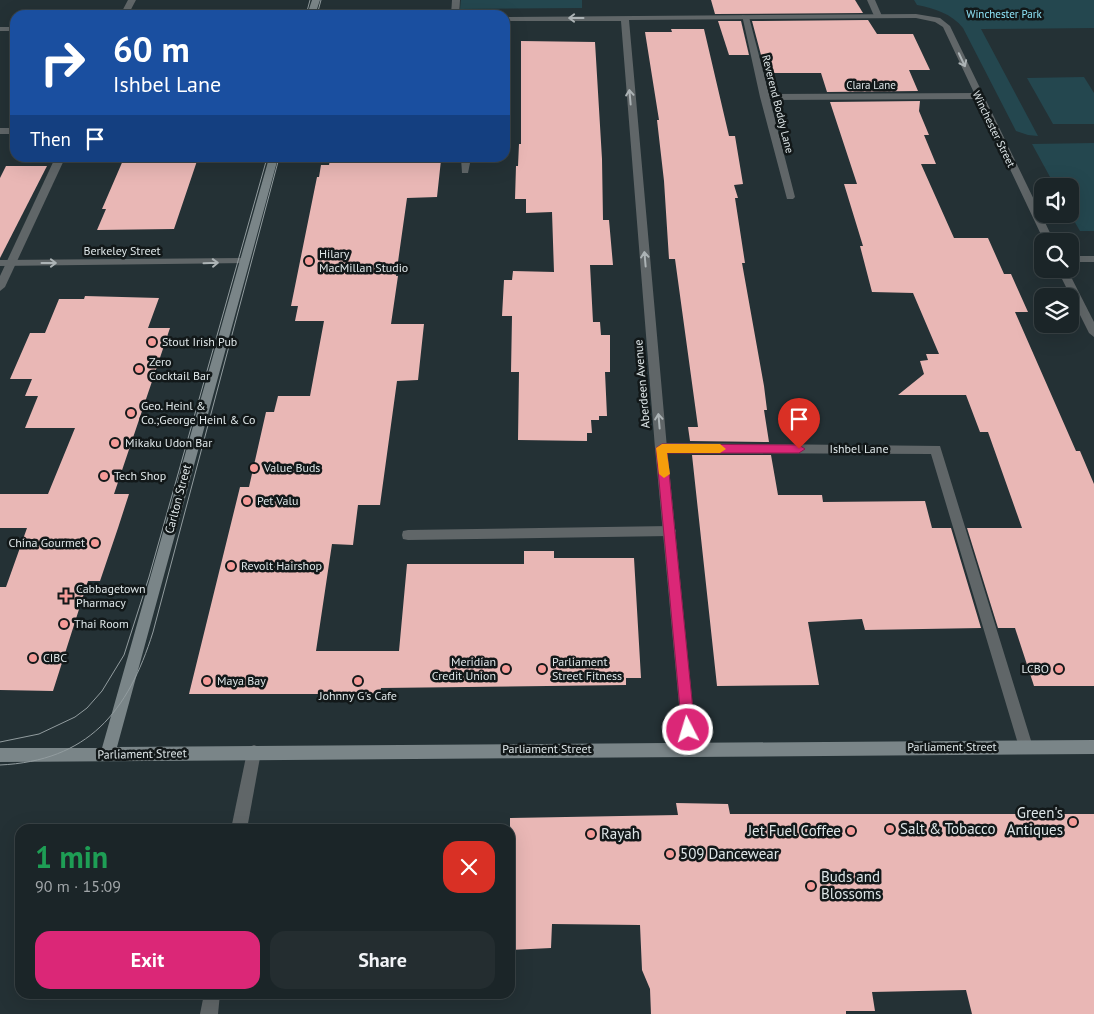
<!DOCTYPE html>
<meta charset="utf-8">
<style>
body{margin:0;font-family:"PT Sans",sans-serif;background:#242d30;color:#f1f3f6;height:100vh;display:flex;flex-direction:column;font-size:19px;white-space:nowrap}
*{box-sizing:border-box;margin:0}
p{font-size:16px;color:#a0a5a8}
.icon{flex:none;width:28px;height:28px;fill:none;stroke:currentColor;stroke-width:2;stroke-linecap:round;stroke-linejoin:round}
.map{position:relative;flex:1;overflow:hidden}
.drawer{position:absolute;left:15px;top:824px;width:500px;height:175px;display:flex;flex-direction:column;background:#1b2528;border-radius:15px;box-shadow:0 5px 20px #0002,0 0 0 1px #394245}
.drawer>*{flex:none}
.top-card{position:absolute;left:10px;top:10px;width:500px;height:152px;border-radius:15px;box-shadow:0 5px 20px #0002,0 0 0 1px #394245;background:#1a4fa0;color:#fff;overflow:hidden}
.tools{position:absolute;left:1034px;top:178px;display:grid;gap:10px}
.tools a{display:grid;place-items:center;width:45px;height:45px;border-radius:10px;background:#1b2528;box-shadow:0 5px 20px #0002,0 0 0 1px #394245;font-size:25px}
.pin{position:absolute;display:grid;place-items:center;width:42px;height:42px;color:#fff;margin:-51px -21px;border-radius:50% 50% 50% 0;rotate:-45deg;box-shadow:0 0 5px #0007}
.pin .icon{rotate:45deg}
.me{position:absolute;width:55px;margin:-28px;rotate:355deg;stroke-linejoin:round;filter:drop-shadow(0 0 4px #0008)}
.turn{display:flex;align-items:center;gap:18px;height:105px;padding:0 20px;font-size:22px}
.turn .icon{width:65px;height:65px;stroke-width:2.5}
.turn b{display:block;font-size:35px;line-height:42px}
.then{display:flex;align-items:center;height:48px;padding:0 20px;background:#0003;gap:10px;font-size:19px}
.round{display:grid;place-items:center;flex:none;width:52px;height:52px;border-radius:15px;background:#242d30}
.head{display:flex;align-items:center;justify-content:space-between;height:85px;padding:0 20px}
h1{font-size:30px;font-weight:800;line-height:38px;color:#1e9e55}
.cta{display:flex;gap:10px;margin-top:auto;padding:10px 20px}
.cta a{flex:1;height:58px;border-radius:15px;background:#db2777;color:#fff;font-size:20px;font-weight:800;line-height:58px;text-align:center}
.cta a+a{background:#242d30;color:#f1f3f6}
.map>svg:first-child{display:block}
.green{fill:#24474f}
.building{fill:#e9b7b5}
.lines{fill:none;stroke-linecap:round;stroke-linejoin:round}
.service{fill:#606668;fill-rule:evenodd}
.minor{fill:#606668;fill-rule:evenodd}
.secondary{fill:#7a8588;fill-rule:evenodd}
.tram{stroke:#929c9f;stroke-width:1}
.oneway{stroke:#acb3b5}
.route{fill:#db2777;stroke:#8e194d}
.slow{fill:#f59e0b}
.poi-dot{fill:#f59b98;stroke:#121819;stroke-width:2}
.labels{text-anchor:middle;stroke-width:5;stroke-linejoin:round;paint-order:stroke}
.far-park-label{font-size:11px;fill:#8ee4f8;stroke:#121819}
.far-street-label{font-size:11px;fill:#dee6e8;stroke:#121819}
.street-label{font-size:12px;fill:#dee6e8;stroke:#121819}
.poi-label{font-size:12px;fill:#dee6e8;stroke:#121819;text-anchor:start}
.near-poi-label{font-size:15px;fill:#dee6e8;stroke:#121819;text-anchor:start}
</style>
<div class="map">
<svg width="1094" height="1014" viewBox="0 0 1094 1014">
<rect width="100%" height="100%" fill="#243135"/>
<!-- green -->
<g class="green">
<polygon points="461,0 582,0 582,8 460,9"/>
<path d="M914,0H1094V28L981,29L1038,136L1028,135L1016,131L963,28C952,14 934,8 917,5Z"/>
<polygon points="1084,77 1094,93 1094,124 1053,124 1027,78"/>
<polygon points="1094,143 1094,231 1080,231 1070,214 1070,186 1055,186 1032,144"/>
</g>
<!-- building -->
<g class="building">
<polygon points="711,0 855,0 863,13 715,14"/>
<polygon points="868,20 877,34 913,34 930,70 909,70 918,91 827,92 821,73 772,73 765,54 761,55 752,21"/>
<polygon points="718,21 741,21 749,55 729,55"/>
<polygon points="671,29 704,29 729,136 735,136 743,184 734,185 738,198 735,198 745,263 742,263 764,386 767,410 764,410 769,442 690,441 688,427 698,427 675,259 669,259 664,181 657,120 659,120 645,32 672,32"/>
<polygon points="521,41 595,42 602,159 603,220 609,220 613,265 590,265 593,322 600,322 601,335 610,335 610,372 605,372 607,416 599,416 599,420 591,420 592,433 587,433 587,441 518,440 519,372 511,372 512,316 502,316 504,280 512,280 513,271 554,272 552,212 526,213 526,199 515,199 516,166 518,166 519,144 521,144"/>
<polygon points="920,101 919,111 929,135 924,135 936,164 921,164 954,238 988,238 1004,274 1011,274 1028,312 1015,312 1076,451 1080,451 1094,484 1094,686 1034,686 1015,628 998,628 967,528 1022,528 988,432 980,432 966,395 898,395 924,374 920,361 928,360 926,354 939,354 913,293 872,292 860,246 863,246 844,184 857,184 830,102"/>
<polygon points="124,158 198,158 174,229 97,230 106,209 102,209"/>
<polygon points="330,160 441,160 437,197 407,198 396,276 398,276 391,324 424,324 418,380 397,381 380,505 358,505 353,545 332,544 316,651 399,651 407,564 524,564 524,551 554,551 554,558 634,558 641,678 626,678 626,685 381,688 380,694 189,694 240,487 249,487 266,412 274,412 278,396 310,396 324,321 295,321 298,306 291,306 317,177 319,177 321,165 329,165"/>
<polygon points="6,166 47,166 0,258 0,178"/>
<polygon points="85,296 159,298 148,328 170,328 114,494 129,494 118,528 100,581 88,581 53,691 0,690 0,587 6,587 27,528 0,528 0,494 48,494 75,428 25,428 38,396 25,396 32,379 10,379 30,333 45,333 59,299 84,299"/>
<polygon points="692,455 771,455 778,495 822,495 823,502 925,501 932,528 951,528 981,628 865,630 862,619 808,622 819,685 717,686"/>
<polygon points="676,803 728,804 730,814 1094,814 1094,1014 972,1014 966,990 872,992 875,1011 846,1011 846,1014 651,1014 650,989 642,970 640,925 552,924 551,948 510,950 510,818 678,815"/>
</g>
<g class="lines">
<!-- service -->
<g class="service">
<polygon points="128,0 136,0 128,15 120,15"/>
<polygon points="452,0 460,0 459,15 451,15"/>
<polygon points="867,0 875,0 882,16 881,18 875,18"/>
<polygon points="742,15 749,17 769,94 978,93 982,96 978,99 770,100 795,197 793,199 787,199 760,97"/>
<rect x="0" y="128" width="15" height="6"/>
<polygon points="55,158 65,158 5,287 0,291 0,276"/>
<polygon points="461,158 471,158 468,173 462,173"/>
<polygon points="661,443 940,446 1033,747 1031,752 1026,754 1021,752 1019,747 931,454 661,453 657,451 655,448 657,445"/>
<polygon points="670,526 674,527 676,531 674,535 670,536 408,540 403,539 402,535 403,531 408,530"/>
</g>
<!-- minor -->
<g class="minor">
<polygon points="916,14 940,18 950,26 1054,241 1044,241 943,27 935,22 916,18 629,20 667,448 697,748 695,753 690,755 685,753 683,748 655,448 621,21 505,21 505,17"/>
<rect x="0" y="27" width="15" height="4"/>
<rect x="1070" y="256" width="24" height="6"/>
<polygon points="244,258 248,259 248,263 0,266 0,260"/>
<polygon points="1057,269 1067,269 1094,322 1094,337 1089,333"/>
<polygon points="254,745 259,747 261,752 247,829 231,829 247,752 249,747"/>
<polygon points="204,994 220,994 218,1014 200,1014"/>
</g>
<!-- secondary -->
<g class="secondary">
<polygon points="312,0 320,0 315,15 307,15"/>
<polygon points="269,158 278,158 117,747 1094,740 1094,754 0,762 0,748 102,748"/>
</g>
<!-- tram -->
<g class="tram">
<polyline points="306,15 310,0"/>
<polyline points="317,15 321,0"/>
<polyline points="0,742 39,734 75,717 87,708 102,691 124,655 149,577 267,158"/>
<path d="M0,765C88,761 128,712 153,632L279,158"/>
</g>
</g>
<!-- one-way arrows -->
<defs><path id="oneway-shaft" d="M-6 0H5M1.5-3L5.5 0L1.5 3" fill="none" stroke-width="1.6" stroke-linecap="round" stroke-linejoin="round" transform="scale(1.25)"/></defs>
<g class="oneway">
<use href="#oneway-shaft" transform="translate(576 18) rotate(180)"/>
<use href="#oneway-shaft" transform="translate(962 60) rotate(65)"/>
<use href="#oneway-shaft" transform="translate(630 97) rotate(-95)"/>
<use href="#oneway-shaft" transform="translate(645 259) rotate(-95)"/>
<use href="#oneway-shaft" transform="translate(49 263)"/>
<use href="#oneway-shaft" transform="translate(211 263) rotate(-2)"/>
<use href="#oneway-shaft" transform="translate(659 421) rotate(-95)"/>
</g>
<!-- route -->
<polygon class="route" points="662,444 799,445 805,449 799,453 667,453 695,730 693,735 688,737 684,735 682,730 656,448"/>
<!-- slow -->
<polygon class="slow" points="662,444 720,444 726,449 720,453 667,453 670,474 664,478 659,474 656,448"/>
<!-- markers -->
<g class="poi-dot">
<circle cx="309" cy="261" r="5"/>
<circle cx="152" cy="342" r="5"/>
<circle cx="139" cy="369" r="5"/>
<circle cx="131" cy="413" r="5"/>
<circle cx="115" cy="443" r="5"/>
<circle cx="254" cy="468" r="5"/>
<circle cx="104" cy="476" r="5"/>
<circle cx="247" cy="501" r="5"/>
<circle cx="95" cy="543" r="5"/>
<circle cx="231" cy="566" r="5"/>
<path d="M63.5 588.5h5v5h5v5h-5v5h-5v-5h-5v-5h5z"/>
<circle cx="64" cy="624" r="5"/>
<circle cx="33" cy="658" r="5"/>
<circle cx="506" cy="669" r="5"/>
<circle cx="542" cy="669" r="5"/>
<circle cx="1059" cy="669" r="5"/>
<circle cx="207" cy="681" r="5"/>
<circle cx="358" cy="681" r="5"/>
<circle cx="1073" cy="822" r="5"/>
<circle cx="890" cy="829" r="5"/>
<circle cx="851" cy="831" r="5"/>
<circle cx="591" cy="834" r="5"/>
<circle cx="670" cy="854" r="5"/>
<circle cx="811" cy="886" r="5"/>
</g>
<g class="labels">
<!-- far-park labels -->
<g class="far-park-label">
<text x="1004" y="18">Winchester Park</text>
</g>
<!-- far-street labels -->
<g class="far-street-label">
<text x="871" y="89">Clara Lane</text>
<text transform="translate(778 104) rotate(76)" y="4">Reverend Boddy Lane</text>
<text transform="translate(994 129) rotate(64)" y="4">Winchester Street</text>
</g>
<!-- street labels -->
<g class="street-label">
<text x="122" y="255">Berkeley Street</text>
<text transform="translate(642 384) rotate(-95)" y="4">Aberdeen Avenue</text>
<text x="859" y="453">Ishbel Lane</text>
<text transform="translate(178 499) rotate(-75)" y="4">Carlton Street</text>
<text x="952" y="751">Parliament Street</text>
<text x="547" y="753">Parliament Street</text>
<text transform="translate(142 754) rotate(-1)" y="4">Parliament Street</text>
</g>
<!-- poi labels -->
<g class="poi-label">
<text x="319" y="258">Hilary<tspan x="319" dy="14">MacMillan Studio</tspan></text>
<text x="162" y="346">Stout Irish Pub</text>
<text x="149" y="366">Zero<tspan x="149" dy="14">Cocktail Bar</tspan></text>
<text x="141" y="410">Geo. Heinl &amp;<tspan x="141" dy="14">Co.;George Heinl &amp; Co</tspan></text>
<text x="125" y="447">Mikaku Udon Bar</text>
<text x="264" y="472">Value Buds</text>
<text x="114" y="480">Tech Shop</text>
<text x="257" y="505">Pet Valu</text>
<text x="85" y="547" text-anchor="end">China Gourmet</text>
<text x="241" y="570">Revolt Hairshop</text>
<text x="76" y="593">Cabbagetown<tspan x="76" dy="14">Pharmacy</tspan></text>
<text x="74" y="628">Thai Room</text>
<text x="43" y="662">CIBC</text>
<text x="496" y="666" text-anchor="end">Meridian<tspan x="496" dy="14">Credit Union</tspan></text>
<text x="552" y="666">Parliament<tspan x="552" dy="14">Street Fitness</tspan></text>
<text x="1049" y="673" text-anchor="end">LCBO</text>
<text x="217" y="685">Maya Bay</text>
<text x="358" y="700" text-anchor="middle">Johnny G's Cafe</text>
</g>
<!-- near-poi labels -->
<g class="near-poi-label">
<text x="1063" y="818" text-anchor="end">Green's<tspan x="1063" dy="17">Antiques</tspan></text>
<text x="900" y="834">Salt &amp; Tobacco</text>
<text x="841" y="836" text-anchor="end">Jet Fuel Coffee</text>
<text x="601" y="839">Rayah</text>
<text x="680" y="859">509 Dancewear</text>
<text x="821" y="882">Buds and<tspan x="821" dy="17">Blossoms</tspan></text>
</g>
</g>
</svg>
<div class="tools">
<a><svg class="icon" aria-label="sound" viewBox="0 0 24 24"><path d="M4 9h4l5-4v14l-5-4H4zM17 9q2 3 0 6"/></svg></a>
<a><svg class="icon" aria-label="search" viewBox="0 0 24 24"><circle cx="10" cy="10" r="6"/><path d="M15 15l6 6"/></svg></a>
<a><svg class="icon" aria-label="layers" viewBox="0 0 24 24"><path d="M12 4l9 5-9 5-9-5zM3 14l9 5 9-5"/></svg></a>
</div>
<div class="pin" style="left:799px;top:449px;background:#d93025"><svg class="icon" aria-label="arrive" viewBox="0 0 24 24"><path d="M6 21V4h12l-3 4 3 4H6"/></svg></div>
<svg class="me" style="left:688px;top:730px" viewBox="-20 -20 40 40"><circle r="17" fill="#db2777" stroke="#fff" stroke-width="3"/><path d="M0-11L8 9 0 5-8 9z" fill="#fff"/></svg>
<div class="top-card">
<div class="turn"><svg class="icon" aria-label="right" viewBox="0 0 24 24"><path d="M7 20v-9h11M14 6l5 5-5 5"/></svg><div><b>60 m</b>Ishbel Lane</div></div>
<div class="then">Then<svg class="icon" aria-label="arrive" viewBox="0 0 24 24"><path d="M6 21V4h12l-3 4 3 4H6"/></svg></div>
</div>
<section class="drawer">
<div class="head"><div><h1>1 min</h1><p>90 m · 15:09</p></div><a class="round" style="background:#d93025;color:#fff"><svg class="icon" aria-label="close" viewBox="0 0 24 24"><path d="M6 6l12 12M18 6L6 18"/></svg></a></div>
<div class="cta"><a>Exit</a><a>Share</a></div>
</section>
</div>
